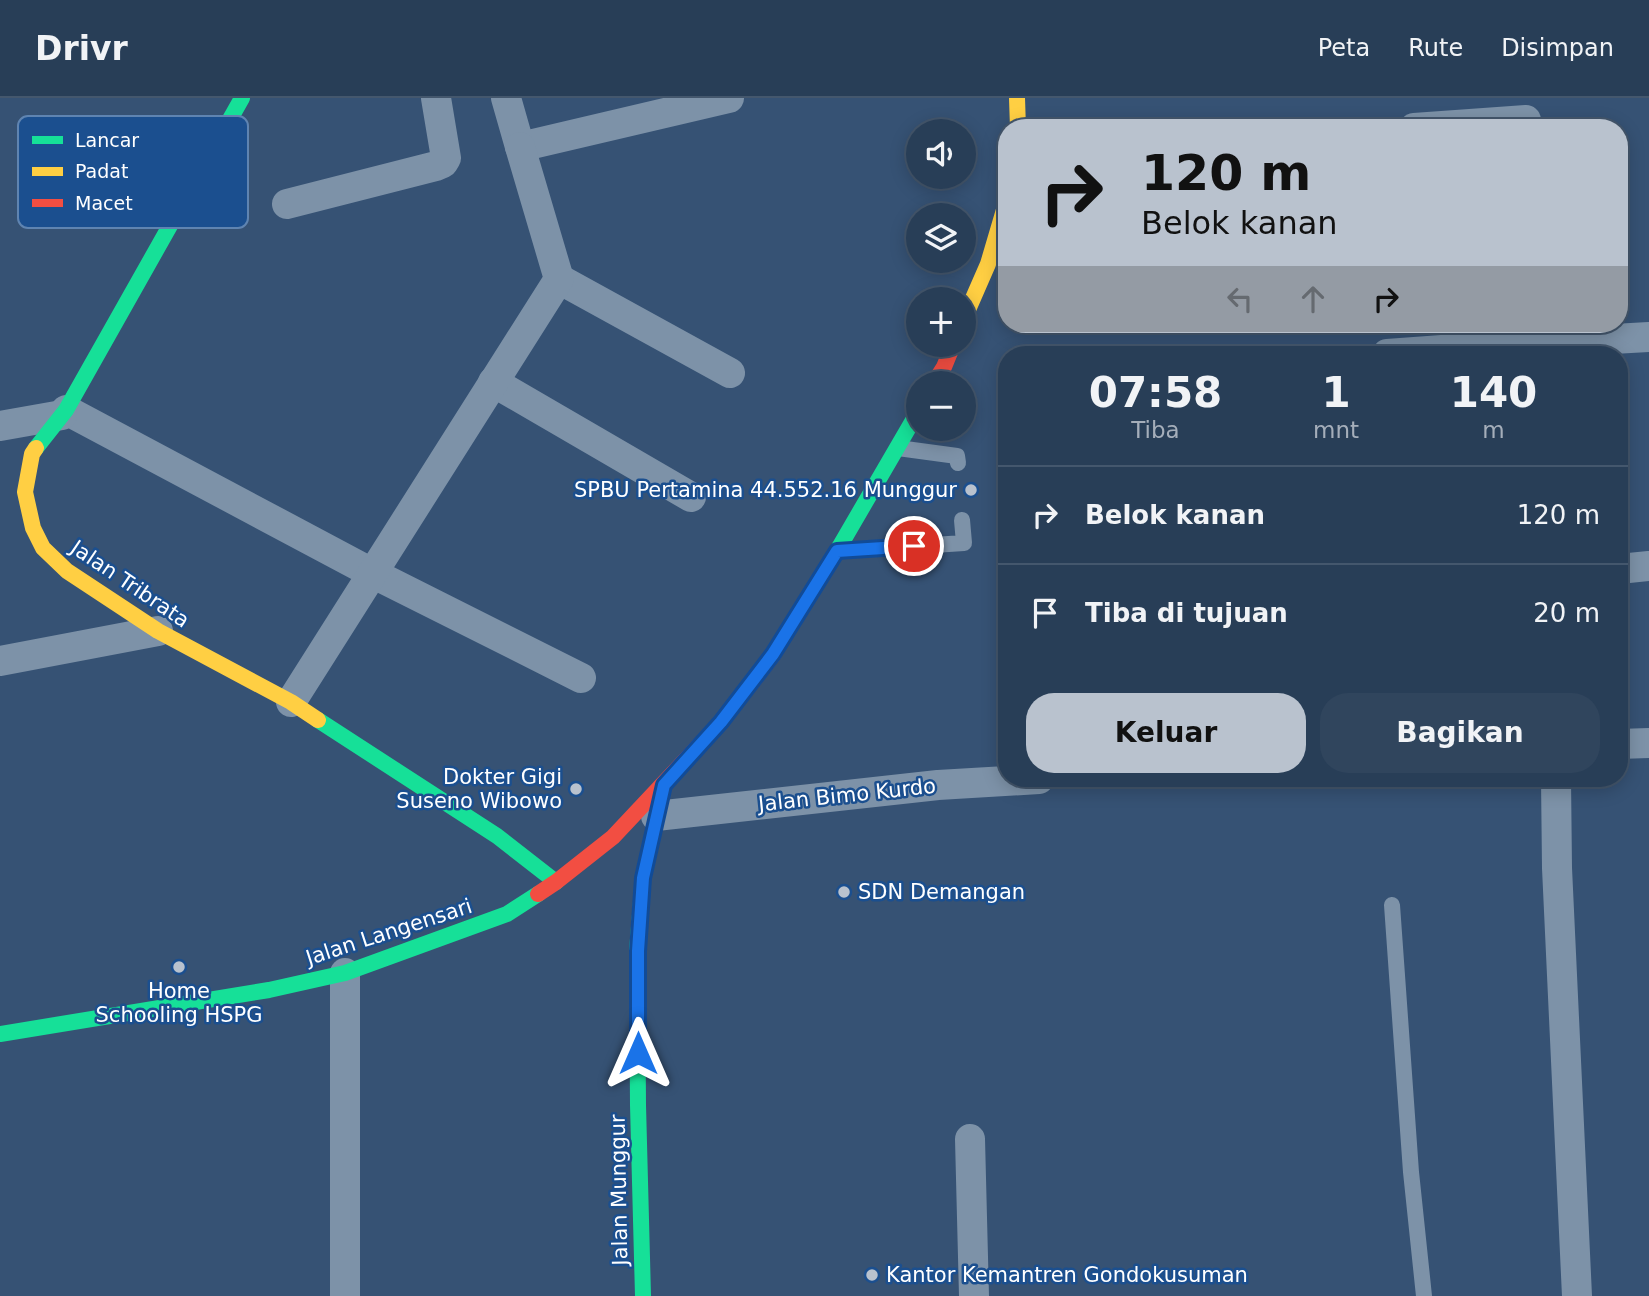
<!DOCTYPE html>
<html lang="id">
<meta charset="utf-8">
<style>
body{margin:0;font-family:"DejaVu Sans",sans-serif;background:#30455d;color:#f1f3f6;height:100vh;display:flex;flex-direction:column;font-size:26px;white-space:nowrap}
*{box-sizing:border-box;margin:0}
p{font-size:23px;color:#a5aeba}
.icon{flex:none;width:38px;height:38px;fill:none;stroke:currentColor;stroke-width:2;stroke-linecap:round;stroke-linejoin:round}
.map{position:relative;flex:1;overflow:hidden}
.panel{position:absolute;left:998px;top:248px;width:630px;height:441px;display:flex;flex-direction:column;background:#283e57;border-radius:28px;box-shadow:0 4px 18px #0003,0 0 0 2px #44576d}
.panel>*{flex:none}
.banner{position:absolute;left:998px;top:21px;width:630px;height:214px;border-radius:28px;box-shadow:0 4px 18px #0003,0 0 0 2px #44576d;background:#b9c2ce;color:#111;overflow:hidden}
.controls{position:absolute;left:906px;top:21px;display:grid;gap:14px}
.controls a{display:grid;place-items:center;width:70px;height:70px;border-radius:50%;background:#283e57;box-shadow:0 4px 18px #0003,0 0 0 2px #44576d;font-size:35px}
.pin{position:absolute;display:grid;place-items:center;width:60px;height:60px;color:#fff;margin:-30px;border:4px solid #fff;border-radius:50%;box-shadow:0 2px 7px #0007}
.me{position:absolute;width:77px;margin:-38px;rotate:0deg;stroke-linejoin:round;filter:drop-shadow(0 0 5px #0008)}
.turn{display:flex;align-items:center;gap:24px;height:147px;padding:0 28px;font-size:32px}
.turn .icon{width:91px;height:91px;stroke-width:2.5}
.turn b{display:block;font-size:49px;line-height:60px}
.lanes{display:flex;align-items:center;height:66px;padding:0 28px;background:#0003;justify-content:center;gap:35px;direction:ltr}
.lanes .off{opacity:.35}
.eta{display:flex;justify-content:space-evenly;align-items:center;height:119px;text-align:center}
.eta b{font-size:42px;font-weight:600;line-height:49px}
.primary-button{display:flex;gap:14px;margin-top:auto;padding:14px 28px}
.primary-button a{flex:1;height:80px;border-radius:28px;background:#b9c2ce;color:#111;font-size:28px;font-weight:600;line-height:80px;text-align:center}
.primary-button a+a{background:#30455d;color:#f1f3f6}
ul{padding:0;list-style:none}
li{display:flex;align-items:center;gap:21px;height:98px;padding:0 28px;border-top:2px solid #44576d}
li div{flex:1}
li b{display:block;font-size:26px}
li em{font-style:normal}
header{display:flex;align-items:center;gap:42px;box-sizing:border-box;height:98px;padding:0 35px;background:#283e57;border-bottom:2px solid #44576d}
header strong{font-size:33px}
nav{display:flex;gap:38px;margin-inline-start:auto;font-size:24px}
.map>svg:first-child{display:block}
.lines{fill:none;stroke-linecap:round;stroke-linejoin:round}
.lane{stroke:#7d92a8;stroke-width:16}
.street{stroke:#7d92a8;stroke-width:30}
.fast{stroke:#16e098;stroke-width:16}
.slow{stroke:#ffcf43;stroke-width:16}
.jam{stroke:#f24e42;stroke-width:16}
.route-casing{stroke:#114b97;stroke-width:18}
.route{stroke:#1a73e8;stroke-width:12}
.poi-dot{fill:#b9c2ce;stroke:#1b4f8f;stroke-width:2.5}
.labels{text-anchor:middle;stroke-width:5;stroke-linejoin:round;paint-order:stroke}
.poi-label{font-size:21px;fill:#fff;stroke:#1b4f8f;text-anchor:end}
.street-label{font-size:21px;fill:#fff;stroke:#1b4f8f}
.key{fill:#1b4f8f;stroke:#5f84b1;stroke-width:2}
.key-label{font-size:19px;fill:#fff}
</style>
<header>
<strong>Drivr</strong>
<nav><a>Peta</a><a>Rute</a><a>Disimpan</a></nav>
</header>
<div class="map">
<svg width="1649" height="1198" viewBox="0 0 1649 1198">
<rect width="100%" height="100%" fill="#365274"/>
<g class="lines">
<!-- lane -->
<g class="lane">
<polyline points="898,350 957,358 958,365"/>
<polyline points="840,453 964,445 962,422"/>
<polyline points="1392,807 1411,1074 1424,1198"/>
</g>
<!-- street -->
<g class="street">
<polyline points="506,0 520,49 729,0"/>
<polyline points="1414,30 1526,22"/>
<polyline points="287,106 436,68 443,65 446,60 436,0"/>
<polyline points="559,181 730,275"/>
<polyline points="1387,256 1524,246 1649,239"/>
<polyline points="493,284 691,399"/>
<polyline points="66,312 372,475 581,580"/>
<polyline points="0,328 62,317"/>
<polyline points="1619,471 1649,468"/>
<polyline points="0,563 158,533"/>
<polyline points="291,604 559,181 520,49"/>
<polyline points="1619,646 1649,645"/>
<polyline points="1556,681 1557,770 1577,1198"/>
<polyline points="656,718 938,687 1039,681"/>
<polyline points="345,875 345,1198"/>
<polyline points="970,1041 974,1198"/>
</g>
<!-- fast -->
<g class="fast">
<polyline points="36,350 66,312 242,0"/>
<polyline points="783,540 837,453 919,312"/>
<polyline points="318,622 497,738 556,784"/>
<polyline points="0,936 269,892 345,875 507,816 538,796"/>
<polyline points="643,1198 638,1007 637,853 643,780 664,686"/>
</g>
<!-- slow -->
<g class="slow">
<polyline points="1017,0 1018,30"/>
<polyline points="964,221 988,166 1006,105"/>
<polyline points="36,350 32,356 25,394 33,430 43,450 67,473 158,533 291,604 318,622"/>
</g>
<!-- jam -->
<g class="jam">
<polyline points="934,285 944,269 953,247"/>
<polyline points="538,796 556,784 613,739 721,624 773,557 783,540"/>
</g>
</g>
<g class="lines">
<!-- route casing -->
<g class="route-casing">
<polyline id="route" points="638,955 638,853 643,780 664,687 721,624 773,556 837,453 914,448"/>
</g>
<!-- route -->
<use href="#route" class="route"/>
</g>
<!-- markers -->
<g class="poi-dot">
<circle cx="971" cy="392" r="7"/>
<circle cx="576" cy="691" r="7"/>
<circle cx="844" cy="794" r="7"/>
<circle cx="179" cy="869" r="7"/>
<circle cx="872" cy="1177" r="7"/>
</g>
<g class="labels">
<!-- poi labels -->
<g class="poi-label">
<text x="957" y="399">SPBU Pertamina 44.552.16 Munggur</text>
<text x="562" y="686">Dokter Gigi<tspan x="562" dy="24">Suseno Wibowo</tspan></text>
<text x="858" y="801" text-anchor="start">SDN Demangan</text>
<text x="179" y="900" text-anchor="middle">Home<tspan x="179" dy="24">Schooling HSPG</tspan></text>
<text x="886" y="1184" text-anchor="start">Kantor Kemantren Gondokusuman</text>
</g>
<!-- street labels -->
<g class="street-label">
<text transform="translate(130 486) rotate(34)" y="7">Jalan Tribrata</text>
<text transform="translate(847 697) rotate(-6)" y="7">Jalan Bimo Kurdo</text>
<text transform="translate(389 834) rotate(-18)" y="7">Jalan Langensari</text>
<text transform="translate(619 1092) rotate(-91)" y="7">Jalan Munggur</text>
</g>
</g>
<!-- legend -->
<rect x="18" y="18" width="230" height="112" rx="10" class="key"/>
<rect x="32" y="38" width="31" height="8" fill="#16e098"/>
<rect x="32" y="69" width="31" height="9" fill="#ffcf43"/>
<rect x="32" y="101" width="31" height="8" fill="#f24e42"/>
<g class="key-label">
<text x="75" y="49">Lancar</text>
<text x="75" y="80">Padat</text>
<text x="75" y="112">Macet</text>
</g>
</svg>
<div class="controls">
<a><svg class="icon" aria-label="sound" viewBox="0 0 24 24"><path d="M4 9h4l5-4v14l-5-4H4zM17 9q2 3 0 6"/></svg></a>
<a><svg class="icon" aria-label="layers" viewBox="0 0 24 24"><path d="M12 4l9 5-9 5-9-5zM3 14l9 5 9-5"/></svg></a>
<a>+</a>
<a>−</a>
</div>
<div class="pin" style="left:914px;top:448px;background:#d93025"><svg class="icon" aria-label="arrive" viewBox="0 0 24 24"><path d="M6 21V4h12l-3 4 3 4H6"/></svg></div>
<svg class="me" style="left:638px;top:955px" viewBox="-20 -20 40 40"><path d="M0-17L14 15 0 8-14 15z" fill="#1a73e8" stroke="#fff" stroke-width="4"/></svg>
<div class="banner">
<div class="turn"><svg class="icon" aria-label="right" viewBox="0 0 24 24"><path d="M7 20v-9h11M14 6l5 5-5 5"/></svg><div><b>120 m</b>Belok kanan</div></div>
<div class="lanes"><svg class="icon off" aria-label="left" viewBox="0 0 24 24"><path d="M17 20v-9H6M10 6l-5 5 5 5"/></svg><svg class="icon off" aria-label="ahead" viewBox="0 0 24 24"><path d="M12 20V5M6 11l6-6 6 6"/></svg><svg class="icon" aria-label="right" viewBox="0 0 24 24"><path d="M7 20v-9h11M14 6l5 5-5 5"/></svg></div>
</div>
<section class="panel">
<div class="eta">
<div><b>07:58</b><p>Tiba</p></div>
<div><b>1</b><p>mnt</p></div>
<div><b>140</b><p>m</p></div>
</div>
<ul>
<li><svg class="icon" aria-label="right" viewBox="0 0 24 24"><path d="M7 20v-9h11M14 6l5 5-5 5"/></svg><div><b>Belok kanan</b></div><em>120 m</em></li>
<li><svg class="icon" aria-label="arrive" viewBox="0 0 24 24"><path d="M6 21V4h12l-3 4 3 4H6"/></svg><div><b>Tiba di tujuan</b></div><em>20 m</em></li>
</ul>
<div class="primary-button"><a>Keluar</a><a>Bagikan</a></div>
</section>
</div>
